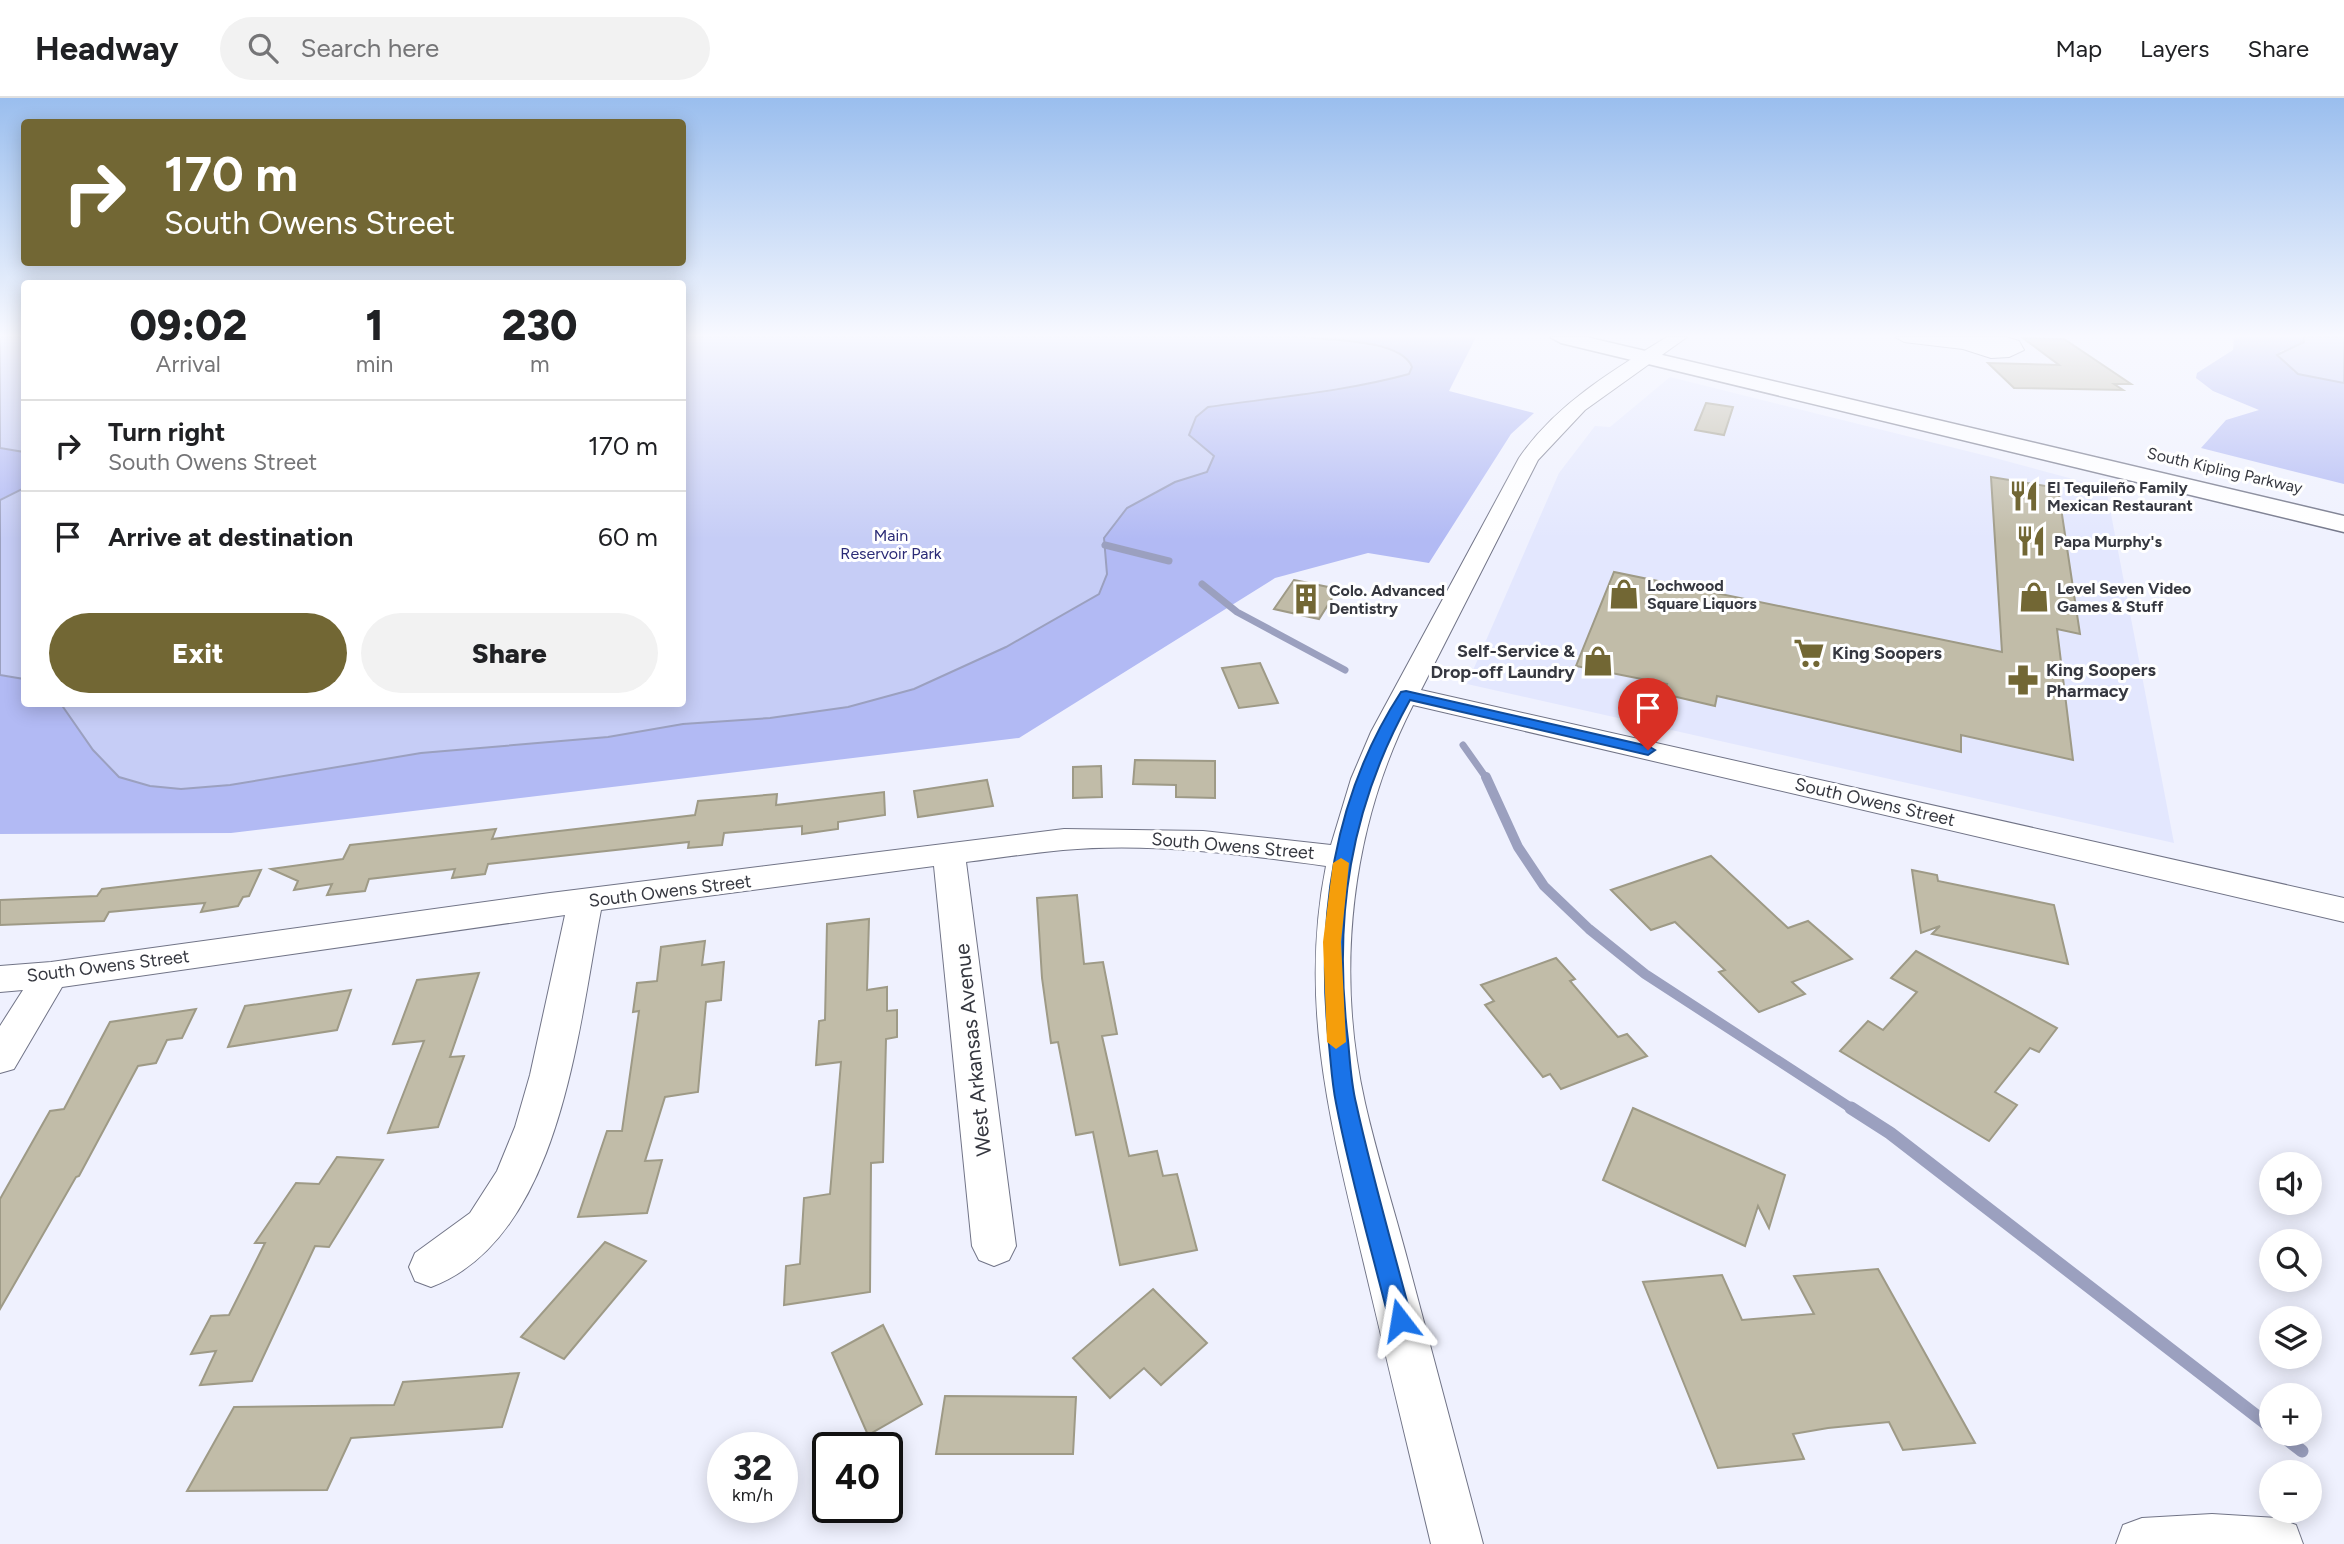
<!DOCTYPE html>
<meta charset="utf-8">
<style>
body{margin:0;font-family:Figtree,sans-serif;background:#f2f2f2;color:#202124;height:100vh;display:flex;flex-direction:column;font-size:26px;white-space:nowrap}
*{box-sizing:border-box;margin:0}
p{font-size:23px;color:#757577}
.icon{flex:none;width:38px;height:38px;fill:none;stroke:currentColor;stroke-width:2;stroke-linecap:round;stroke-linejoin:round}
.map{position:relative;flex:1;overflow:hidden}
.details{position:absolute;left:21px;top:182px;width:665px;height:427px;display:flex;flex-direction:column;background:#fff;border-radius:7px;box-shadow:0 4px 18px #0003}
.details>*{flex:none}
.guide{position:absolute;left:21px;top:21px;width:665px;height:147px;border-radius:7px;box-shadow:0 4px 18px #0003;background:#726734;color:#fff;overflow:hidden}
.controls{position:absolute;left:2259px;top:1054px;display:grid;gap:14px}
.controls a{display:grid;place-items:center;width:63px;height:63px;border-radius:50%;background:#fff;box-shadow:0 4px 18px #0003;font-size:35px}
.speed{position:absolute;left:707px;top:1334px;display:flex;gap:14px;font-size:35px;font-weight:700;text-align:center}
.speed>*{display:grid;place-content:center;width:91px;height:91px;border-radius:50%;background:#fff;box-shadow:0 4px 18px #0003;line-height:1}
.speed small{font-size:18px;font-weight:400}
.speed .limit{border:4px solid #111;border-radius:10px;background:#fff;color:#111}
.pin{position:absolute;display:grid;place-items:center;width:60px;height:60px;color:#fff;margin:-72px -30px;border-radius:50% 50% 50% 0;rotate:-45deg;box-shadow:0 0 7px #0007}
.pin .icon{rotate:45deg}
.me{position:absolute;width:77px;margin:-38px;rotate:346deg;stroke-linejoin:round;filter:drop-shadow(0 0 5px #0008)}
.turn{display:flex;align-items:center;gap:24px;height:147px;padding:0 28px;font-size:32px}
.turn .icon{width:91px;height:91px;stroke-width:2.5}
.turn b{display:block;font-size:49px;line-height:60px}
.eta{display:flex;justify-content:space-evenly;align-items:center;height:119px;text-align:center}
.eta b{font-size:42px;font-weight:800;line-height:49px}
.primary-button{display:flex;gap:14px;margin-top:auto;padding:14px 28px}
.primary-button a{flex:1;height:80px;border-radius:42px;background:#726734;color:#fff;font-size:28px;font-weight:800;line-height:80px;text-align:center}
.primary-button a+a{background:#f2f2f2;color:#202124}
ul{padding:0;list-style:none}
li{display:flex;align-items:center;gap:21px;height:91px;padding:0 28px;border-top:2px solid #e0e0e0}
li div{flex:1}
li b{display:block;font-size:26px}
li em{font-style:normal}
header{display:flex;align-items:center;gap:42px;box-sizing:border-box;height:98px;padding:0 35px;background:#fff;border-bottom:2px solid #e0e0e0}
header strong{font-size:33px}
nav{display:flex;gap:38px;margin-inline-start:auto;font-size:24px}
.search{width:490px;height:63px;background:#f2f2f2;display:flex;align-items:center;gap:18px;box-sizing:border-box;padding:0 24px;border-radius:38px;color:#757577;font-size:26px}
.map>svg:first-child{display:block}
.built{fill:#e3e7fe}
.green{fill:#b2baf4}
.water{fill:#c6cdf6;stroke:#9ba0bf;stroke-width:2}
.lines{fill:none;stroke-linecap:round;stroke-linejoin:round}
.stream-far2{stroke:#9ba0bf;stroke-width:7}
.stream-far1{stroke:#9ba0bf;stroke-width:10}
.stream{stroke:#9ba0bf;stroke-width:13}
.building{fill:#c1bca8;stroke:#9e9a86;stroke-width:2}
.minor-casing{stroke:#717487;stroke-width:2}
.major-casing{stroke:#717487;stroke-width:3}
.minor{fill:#fff;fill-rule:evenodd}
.major{fill:#fff;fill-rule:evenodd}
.route{fill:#1a73e8;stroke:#114b97;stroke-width:2}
.slow{fill:#f59e0b}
.labels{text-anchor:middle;stroke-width:6;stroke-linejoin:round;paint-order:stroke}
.far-street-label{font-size:16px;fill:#363840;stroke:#fff}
.far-poi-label{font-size:16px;font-weight:bold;fill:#363840;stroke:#fff;text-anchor:start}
.far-park-label{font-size:16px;fill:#2b2b76;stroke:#fff}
.poi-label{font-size:18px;font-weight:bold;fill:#363840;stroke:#fff;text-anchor:start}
.street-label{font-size:18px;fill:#363840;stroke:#fff}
.near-street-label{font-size:21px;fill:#363840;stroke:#fff}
</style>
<header>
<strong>Headway</strong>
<div class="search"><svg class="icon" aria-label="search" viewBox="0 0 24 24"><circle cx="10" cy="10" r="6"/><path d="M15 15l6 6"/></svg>Search here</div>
<nav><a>Map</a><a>Layers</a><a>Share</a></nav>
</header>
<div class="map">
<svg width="2344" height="1446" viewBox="0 0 2344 1446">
<rect width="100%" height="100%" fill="#eff1fe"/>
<!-- built -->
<polygon class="built" points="1670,279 1995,360 2106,390 2174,745 1467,586 1559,375 1595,328 1610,329"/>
<!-- green -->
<g class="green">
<polygon points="0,239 24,239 24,606 682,606 683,239 1476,239 1449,293 1534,315 1511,336 1429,465 1368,455 1275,480 1019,640 231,735 0,736"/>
<polygon points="2234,239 2304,239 2304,244 2297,249 2280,253 2294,274 2344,285 2344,386 2201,350 2226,322 2259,312 2213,293 2196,280 2197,275 2233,252"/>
</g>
<!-- water -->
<g class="water">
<polygon points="0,239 24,239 24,354 0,350"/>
<path d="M683,239H1301C1328,242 1401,241 1412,269L1409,276C1343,294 1276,299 1208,309L1196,319L1189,337L1214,358L1207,374L1175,384L1127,410L1104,440L1107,476L1099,496L1006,549L914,591L848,609L770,620L683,626L608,639L421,655L230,687L181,691L150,688L119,679L93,652L61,606H682Z"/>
<polygon points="2304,239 2344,239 2344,285 2298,276 2277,257 2304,244"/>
<polygon points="24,390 24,581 0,577 0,402"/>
</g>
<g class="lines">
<!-- stream-far2 -->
<g class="stream-far2">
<polyline points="1105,447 1169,463"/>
<polyline points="1202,486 1237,514 1345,572"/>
<polyline points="1463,647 1487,681"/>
</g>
<!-- stream-far1 -->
<polyline class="stream-far1" points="1486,679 1518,749 1544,788 1589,831 1645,876 1854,1012"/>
<!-- stream -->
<g class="stream">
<polyline points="1851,1010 1890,1035 2272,1330"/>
<polyline points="2279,1335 2302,1353"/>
</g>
</g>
<!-- building -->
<g class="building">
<polygon points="2023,240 2064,241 2131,286 2114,286 2123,292 2014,290 1988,265 2059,267"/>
<polygon points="1706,305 1733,309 1724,337 1695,332"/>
<polygon points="1991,379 2058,390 2080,536 2057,531 2073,662 1961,637 1961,654 1717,598 1715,608 1664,596 1667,586 1576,568 1614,474 2002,554"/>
<polygon points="1294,482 1338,491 1319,521 1274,511"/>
<polygon points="1260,565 1278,605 1239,610 1222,570"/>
<polygon points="1135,662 1215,663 1215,700 1176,699 1176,687 1133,686"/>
<polygon points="1101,668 1102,699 1073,700 1073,669"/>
<polygon points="987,682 993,708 918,719 914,693"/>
<polygon points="884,694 885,717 838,724 838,731 802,736 802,728 724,735 722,747 688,750 689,744 488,766 485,776 452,780 455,771 369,781 365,793 327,797 332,786 294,792 298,783 271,771 343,761 350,747 496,731 492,741 695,717 698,703 777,696 776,707"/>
<polygon points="1711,758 1788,830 1808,823 1852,861 1792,884 1805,896 1759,914 1719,874 1725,872 1675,824 1651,832 1611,792"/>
<polygon points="261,772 249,798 243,799 238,808 201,814 205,805 109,814 104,823 0,827 0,802 97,798 102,791"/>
<polygon points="1912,772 1937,777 1938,783 2054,807 2068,866 1932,836 1940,828 1921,835"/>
<polygon points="1077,797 1084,866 1103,864 1117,936 1102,938 1129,1058 1157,1053 1163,1078 1177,1076 1197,1152 1120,1167 1093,1034 1076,1037 1058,944 1051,945 1042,880 1037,800"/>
<polygon points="869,821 867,892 887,889 887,913 897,912 897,939 886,941 883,1064 871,1065 870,1194 784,1207 786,1168 800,1166 804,1100 830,1096 841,964 816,967 819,923 825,922 827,826"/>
<polygon points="705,843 702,867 724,864 721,902 706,904 698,994 665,999 645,1063 662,1062 647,1115 578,1119 607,1033 622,1033 639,913 633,914 637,885 657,883 661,849"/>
<polygon points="1916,853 2057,930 2039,954 2030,950 1995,994 2017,1007 1989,1043 1840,953 1868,923 1883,932 1917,894 1891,880"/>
<polygon points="1556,860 1575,881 1570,883 1618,939 1627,936 1647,958 1561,991 1550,976 1543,979 1485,907 1494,903 1481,887"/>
<polygon points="479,875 450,959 464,958 438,1029 388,1035 424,943 393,946 417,882"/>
<polygon points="351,892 337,932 228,949 245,908"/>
<polygon points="196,911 182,940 167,942 156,965 138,968 79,1078 76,1079 0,1211 0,1101 50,1013 64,1011 110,924"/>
<polygon points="1633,1010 1785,1077 1769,1130 1758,1108 1745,1148 1603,1082"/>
<polygon points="337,1059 383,1062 329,1149 315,1148 252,1283 200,1287 216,1253 191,1256 211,1218 229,1217 265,1145 255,1145 296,1085 319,1086"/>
<polygon points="605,1144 646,1163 564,1261 521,1239"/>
<polygon points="1878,1171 1975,1345 1903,1352 1889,1324 1828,1330 1793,1336 1804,1361 1718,1370 1643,1184 1722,1177 1742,1222 1814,1216 1794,1178"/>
<polygon points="1153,1191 1207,1245 1161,1287 1144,1270 1110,1300 1073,1260"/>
<polygon points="883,1227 922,1306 868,1337 832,1255"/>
<polygon points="519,1275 502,1329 351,1340 327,1392 187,1393 234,1309 394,1307 403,1284"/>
<polygon points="945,1298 1076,1299 1073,1356 936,1356"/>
</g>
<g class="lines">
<!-- minor casing -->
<g class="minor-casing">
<g id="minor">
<path d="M1667,239H1687L1585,312L1538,362L1421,592L2344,800V824L1413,607C1351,728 1335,872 1365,1005C1377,1058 1394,1111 1408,1164C1433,1258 1458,1352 1483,1446H1431C1409,1353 1386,1260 1364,1166C1332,1031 1298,908 1326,768C1240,756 1149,744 1063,752C1030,755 998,760 966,764L1016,1148L1009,1162L994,1168L979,1162L972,1148L934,768L601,812C578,930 561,1140 431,1189L415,1183L409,1169L415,1155L470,1115L497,1073L515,1029L530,977L565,817L62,889L14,971L0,975V928L23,892L0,894V868L51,864L550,795L1064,731L1203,733L1331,747L1351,681L1371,634L1519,360C1555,307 1613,272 1667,239Z"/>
<polygon points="1895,239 2006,239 2019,243 2024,252 2009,259 1991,260 1963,251 1904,244"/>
<polygon points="2212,1416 2277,1420 2296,1427 2303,1446 2116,1446 2123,1427 2142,1420"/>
</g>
</g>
<!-- major casing -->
<g class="major-casing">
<polygon id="major" points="1550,239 1586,239 2344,418 2344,434 1561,245"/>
</g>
<!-- minor -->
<use href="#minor" class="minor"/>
<!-- major -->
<use href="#major" class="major"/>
</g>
<!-- sky -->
<linearGradient id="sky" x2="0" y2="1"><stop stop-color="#9abeee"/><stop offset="0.54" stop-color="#f8f9ff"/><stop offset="1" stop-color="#f8f9ff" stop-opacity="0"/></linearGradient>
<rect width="2344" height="441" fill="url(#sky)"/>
<!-- route -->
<path class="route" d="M1406,593L1648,648L1655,652L1648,657L1410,602C1350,710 1333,820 1348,942C1350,963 1351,985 1356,1005C1372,1078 1393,1150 1412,1222L1409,1230L1400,1233L1392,1230L1389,1222C1371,1150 1350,1078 1336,1005C1332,986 1331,966 1329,947C1316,824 1332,700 1401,594Z"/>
<!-- slow -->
<polygon class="slow" points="1341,760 1349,765 1341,844 1346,944 1336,951 1327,944 1323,844 1333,765"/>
<!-- icons -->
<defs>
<g id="restaurant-bare" transform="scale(2.415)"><path d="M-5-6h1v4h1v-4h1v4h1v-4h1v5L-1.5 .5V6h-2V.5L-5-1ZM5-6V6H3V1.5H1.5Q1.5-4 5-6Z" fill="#726734" stroke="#fff" stroke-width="2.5" paint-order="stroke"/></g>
<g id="shop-bare" transform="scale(2.415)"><path d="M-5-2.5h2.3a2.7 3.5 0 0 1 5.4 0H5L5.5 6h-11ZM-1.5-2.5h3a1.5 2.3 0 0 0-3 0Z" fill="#726734" stroke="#fff" stroke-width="2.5" paint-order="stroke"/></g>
<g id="building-bare" transform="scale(2.415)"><path d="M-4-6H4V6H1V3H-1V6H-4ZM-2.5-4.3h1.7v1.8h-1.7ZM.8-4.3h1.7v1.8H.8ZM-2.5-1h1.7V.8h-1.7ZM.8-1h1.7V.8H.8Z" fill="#726734" stroke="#fff" stroke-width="2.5" paint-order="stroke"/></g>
<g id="supermarket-bare" transform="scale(2.415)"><path d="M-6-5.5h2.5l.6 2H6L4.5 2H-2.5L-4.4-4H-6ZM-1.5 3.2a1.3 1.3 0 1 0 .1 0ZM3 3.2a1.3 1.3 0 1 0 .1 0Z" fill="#726734" stroke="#fff" stroke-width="2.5" paint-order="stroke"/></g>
<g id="pharmacy-bare" transform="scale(2.415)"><path d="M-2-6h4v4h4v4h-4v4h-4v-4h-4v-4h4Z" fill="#726734" stroke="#fff" stroke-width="2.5" paint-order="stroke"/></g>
</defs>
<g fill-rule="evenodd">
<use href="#restaurant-bare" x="2024" y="398"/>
<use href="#restaurant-bare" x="2031" y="443"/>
<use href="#shop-bare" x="1624" y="496"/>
<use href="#shop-bare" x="2034" y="499"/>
<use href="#building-bare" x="1306" y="501"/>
<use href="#supermarket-bare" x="1809" y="555"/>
<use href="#shop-bare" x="1598" y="563"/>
<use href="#pharmacy-bare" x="2023" y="582"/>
</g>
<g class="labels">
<!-- far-street labels -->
<g class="far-street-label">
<text transform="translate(2225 372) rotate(13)" y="6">South Kipling Parkway</text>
</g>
<!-- far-poi labels -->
<g class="far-poi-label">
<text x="2047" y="395">El Tequileño Family<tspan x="2047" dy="18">Mexican Restaurant</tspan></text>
<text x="2054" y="449">Papa Murphy's</text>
<text x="1647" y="493">Lochwood<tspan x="1647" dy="18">Square Liquors</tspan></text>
<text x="2057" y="496">Level Seven Video<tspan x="2057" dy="18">Games &amp; Stuff</tspan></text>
<text x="1329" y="498">Colo. Advanced<tspan x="1329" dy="18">Dentistry</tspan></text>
</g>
<!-- far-park labels -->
<g class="far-park-label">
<text x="891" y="443">Main<tspan x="891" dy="18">Reservoir Park</tspan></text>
</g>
<!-- poi labels -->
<g class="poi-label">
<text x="1575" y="559" text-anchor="end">Self-Service &amp;<tspan x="1575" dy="21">Drop-off Laundry</tspan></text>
<text x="1832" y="561">King Soopers</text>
<text x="2046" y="578">King Soopers<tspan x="2046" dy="21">Pharmacy</tspan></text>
</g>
<!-- street labels -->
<g class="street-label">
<text transform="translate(1875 704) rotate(13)" y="6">South Owens Street</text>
<text transform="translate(1233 748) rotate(5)" y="6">South Owens Street</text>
<text transform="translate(670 793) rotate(-7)" y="6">South Owens Street</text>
<text transform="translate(108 868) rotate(-7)" y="6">South Owens Street</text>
</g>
<!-- near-street labels -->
<g class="near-street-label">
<text transform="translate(973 952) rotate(-96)" y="7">West Arkansas Avenue</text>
</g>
</g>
</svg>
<div class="controls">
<a><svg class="icon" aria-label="sound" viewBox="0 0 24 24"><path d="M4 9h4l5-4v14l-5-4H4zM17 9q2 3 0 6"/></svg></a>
<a><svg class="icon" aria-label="search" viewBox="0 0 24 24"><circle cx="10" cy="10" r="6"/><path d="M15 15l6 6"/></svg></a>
<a><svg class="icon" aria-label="layers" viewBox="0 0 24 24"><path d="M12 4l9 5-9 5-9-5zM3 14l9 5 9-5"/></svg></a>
<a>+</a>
<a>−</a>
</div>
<div class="speed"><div>32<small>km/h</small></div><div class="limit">40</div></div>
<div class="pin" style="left:1648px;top:652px;background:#d93025"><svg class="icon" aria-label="arrive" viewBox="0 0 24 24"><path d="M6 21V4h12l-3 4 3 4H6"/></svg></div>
<svg class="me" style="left:1400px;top:1222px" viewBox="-20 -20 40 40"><path d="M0-17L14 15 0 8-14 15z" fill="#1a73e8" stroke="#fff" stroke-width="4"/></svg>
<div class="guide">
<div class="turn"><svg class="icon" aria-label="right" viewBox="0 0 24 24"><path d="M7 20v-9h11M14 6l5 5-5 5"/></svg><div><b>170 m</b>South Owens Street</div></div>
</div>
<section class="details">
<div class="eta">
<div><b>09:02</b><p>Arrival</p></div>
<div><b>1</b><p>min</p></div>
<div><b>230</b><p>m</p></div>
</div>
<ul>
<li><svg class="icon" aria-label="right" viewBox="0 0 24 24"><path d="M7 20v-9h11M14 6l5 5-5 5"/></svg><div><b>Turn right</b><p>South Owens Street</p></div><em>170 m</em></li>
<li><svg class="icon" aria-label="arrive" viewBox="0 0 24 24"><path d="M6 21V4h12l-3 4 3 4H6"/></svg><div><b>Arrive at destination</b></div><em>60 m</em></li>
</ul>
<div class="primary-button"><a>Exit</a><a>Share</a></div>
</section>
</div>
